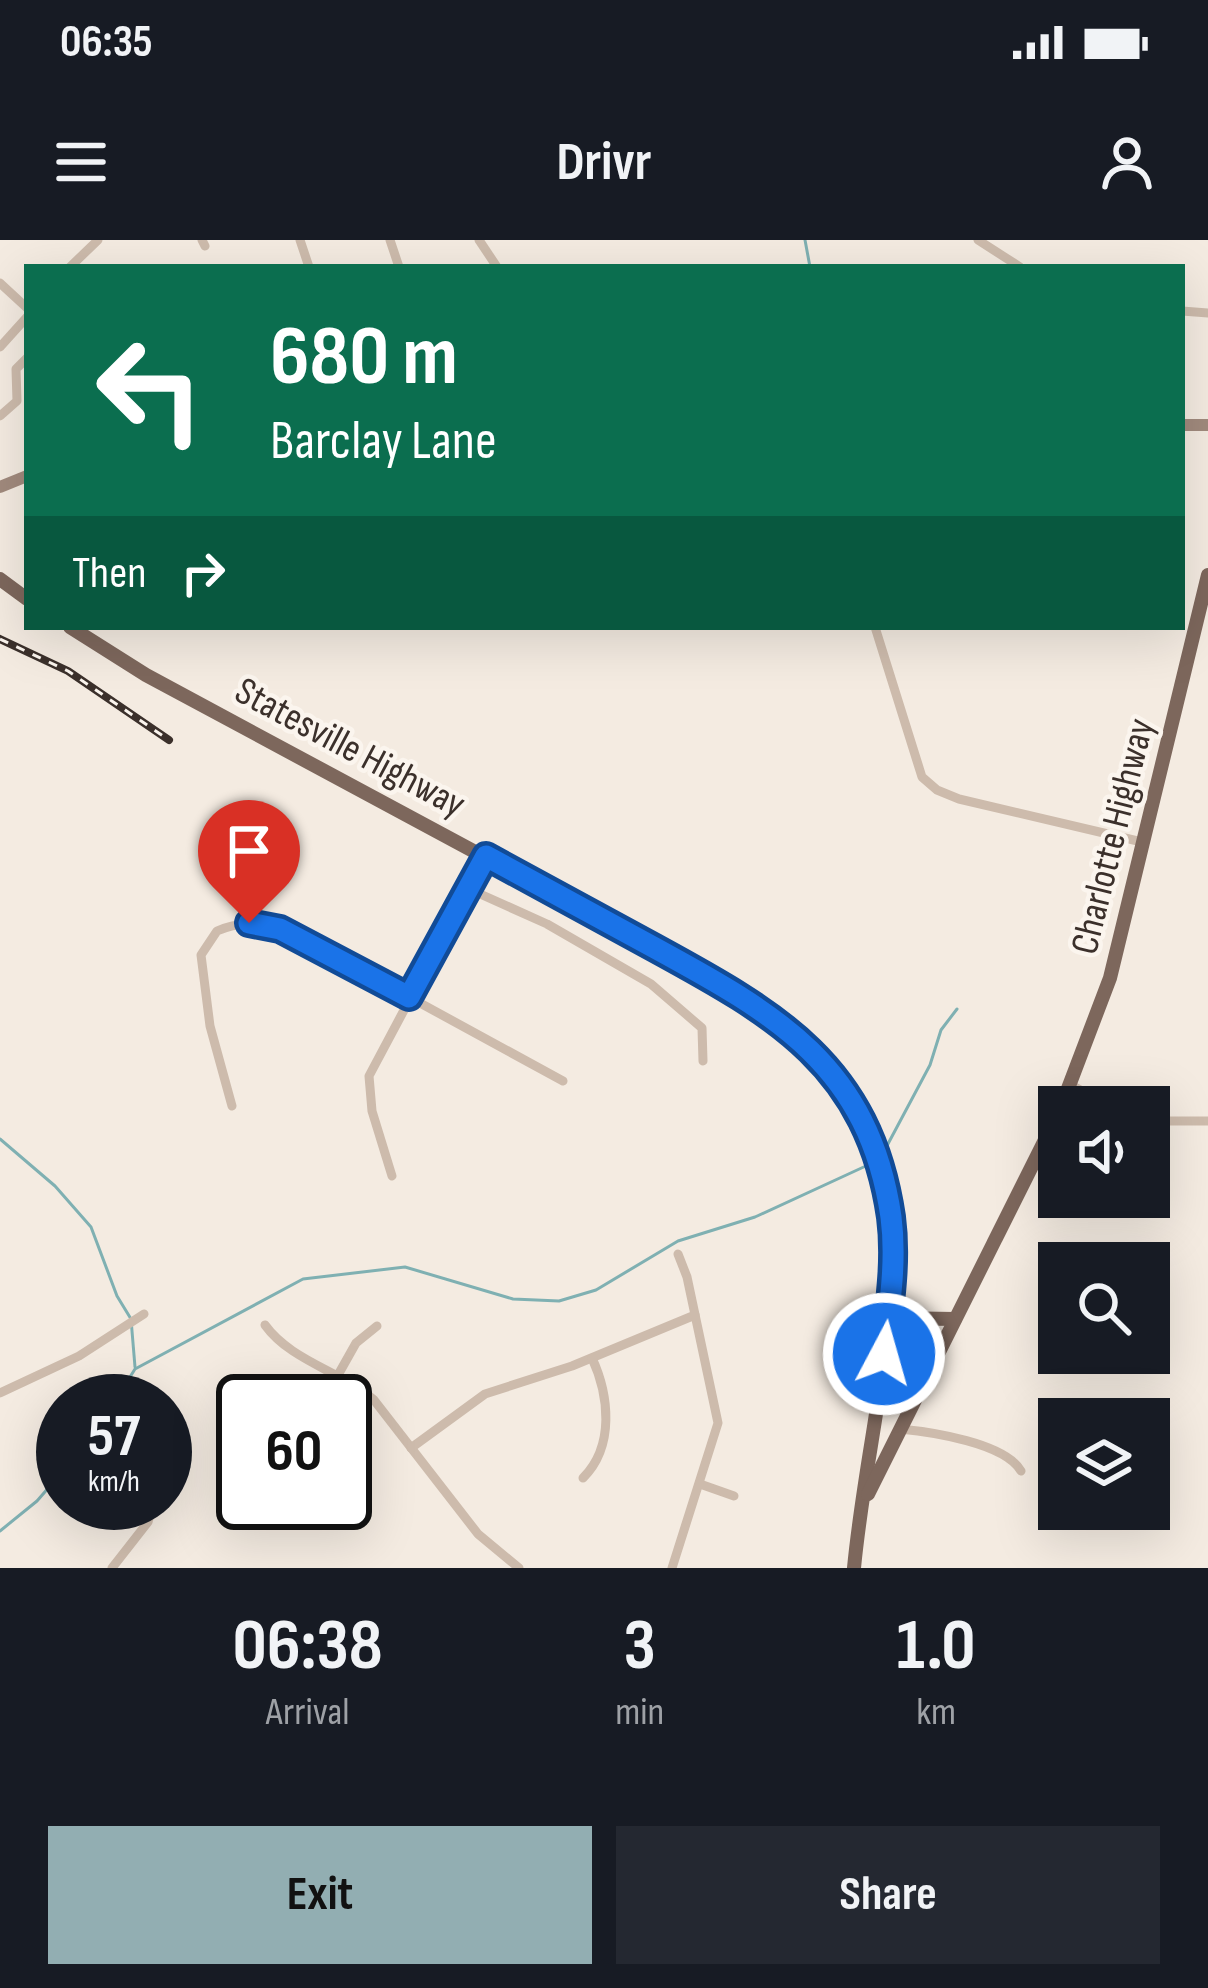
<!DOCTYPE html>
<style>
body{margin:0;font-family:"Sofia Sans Condensed",sans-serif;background:#242831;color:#f1f3f6;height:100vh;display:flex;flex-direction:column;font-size:45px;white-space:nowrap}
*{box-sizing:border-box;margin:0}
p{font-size:39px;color:#9ea1a6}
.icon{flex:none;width:66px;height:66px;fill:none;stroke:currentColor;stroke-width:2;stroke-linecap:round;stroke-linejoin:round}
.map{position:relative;height:1328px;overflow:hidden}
.panel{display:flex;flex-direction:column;background:#171b24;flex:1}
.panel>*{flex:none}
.top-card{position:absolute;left:24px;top:24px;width:1161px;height:366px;border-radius:0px;box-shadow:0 12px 48px #0002;background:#0b6e4f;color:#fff;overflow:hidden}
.buttons{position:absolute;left:1038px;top:846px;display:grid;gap:24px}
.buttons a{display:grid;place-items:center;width:132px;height:132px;border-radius:0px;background:#171b24;box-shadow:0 12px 48px #0002;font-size:60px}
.speed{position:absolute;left:36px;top:1134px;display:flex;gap:24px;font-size:60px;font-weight:700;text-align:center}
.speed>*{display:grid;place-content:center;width:156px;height:156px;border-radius:50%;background:#171b24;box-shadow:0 12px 48px #0002;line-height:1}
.speed small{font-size:30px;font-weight:400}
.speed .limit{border:6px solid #111;border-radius:18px;background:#fff;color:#111}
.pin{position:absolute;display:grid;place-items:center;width:102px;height:102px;color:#fff;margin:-123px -51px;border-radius:50% 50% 50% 0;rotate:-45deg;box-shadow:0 0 12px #0007}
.pin .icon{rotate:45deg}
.me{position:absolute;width:132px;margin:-66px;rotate:6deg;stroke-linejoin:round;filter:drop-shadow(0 0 9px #0008)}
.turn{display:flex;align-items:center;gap:42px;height:252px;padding:0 48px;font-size:54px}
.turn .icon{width:156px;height:156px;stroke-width:2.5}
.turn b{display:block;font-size:84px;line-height:102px}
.then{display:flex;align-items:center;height:114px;padding:0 48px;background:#0003;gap:24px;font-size:45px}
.eta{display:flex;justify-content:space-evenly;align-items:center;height:204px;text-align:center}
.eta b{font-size:72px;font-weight:700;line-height:84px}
.action{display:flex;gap:24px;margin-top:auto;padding:24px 48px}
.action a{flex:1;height:138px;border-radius:0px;background:#92aeb2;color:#111;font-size:48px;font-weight:700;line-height:138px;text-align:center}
.action a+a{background:#242831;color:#f1f3f6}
.status{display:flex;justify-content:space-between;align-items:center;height:84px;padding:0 60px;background:#171b24;direction:ltr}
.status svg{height:33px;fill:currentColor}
header{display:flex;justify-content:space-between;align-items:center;height:156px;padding:0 48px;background:#171b24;font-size:54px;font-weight:700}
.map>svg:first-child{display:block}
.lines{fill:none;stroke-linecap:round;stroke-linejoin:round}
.stream{stroke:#7fb0b2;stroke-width:3}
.street{stroke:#cdbbac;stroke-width:9}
.secondary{stroke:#a18a7d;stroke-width:12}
.primary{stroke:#7d675c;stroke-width:14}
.rail-casing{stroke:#3b302b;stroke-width:8}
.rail{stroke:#fbf5ee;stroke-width:3;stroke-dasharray:9;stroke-linecap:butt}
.route-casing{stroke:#114b97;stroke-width:30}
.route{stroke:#1a73e8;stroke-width:21}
.labels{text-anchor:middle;stroke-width:9;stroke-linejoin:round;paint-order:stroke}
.street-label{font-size:39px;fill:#3b302b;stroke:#fbf5ee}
</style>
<div class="status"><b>06:35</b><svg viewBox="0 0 49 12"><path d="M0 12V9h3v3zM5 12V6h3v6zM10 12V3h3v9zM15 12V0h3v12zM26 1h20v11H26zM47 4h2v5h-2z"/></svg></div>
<header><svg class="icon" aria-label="menu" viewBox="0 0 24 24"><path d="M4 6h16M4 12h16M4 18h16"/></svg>Drivr<svg class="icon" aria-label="person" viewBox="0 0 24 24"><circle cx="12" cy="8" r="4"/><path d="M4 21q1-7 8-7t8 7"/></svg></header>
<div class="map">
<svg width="1208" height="1328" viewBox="0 0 1208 1328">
<rect width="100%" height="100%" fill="#f4ebe1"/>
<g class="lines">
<!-- stream -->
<g class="stream">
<polyline points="805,0 810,27"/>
<polyline points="0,899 55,946 91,987 117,1056 131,1079 135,1127"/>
<polyline points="881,917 930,825 941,790 957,769"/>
<polyline points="115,1161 135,1129 303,1039 405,1027 513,1059 559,1061 596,1050 678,1001 755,977 868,925"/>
<polyline points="0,1291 37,1261 63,1231"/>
</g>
<!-- street -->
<g class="street">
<polyline points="202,0 205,6"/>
<polyline points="300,0 309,27"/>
<polyline points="390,0 399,27"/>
<polyline points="479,0 497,27"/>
<polyline points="978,0 1020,27"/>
<polyline points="70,27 98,0"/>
<polyline points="0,43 27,68"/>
<polyline points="1182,71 1208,73"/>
<polyline points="0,107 27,77"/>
<polyline points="0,176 17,161 16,129 27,118"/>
<polyline points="875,387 922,537 937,550 959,559 1142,602"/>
<polyline points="469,649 547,684 651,744 702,788 703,821"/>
<polyline points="1071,845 1112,867"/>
<path d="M232,866L210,786L201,715L217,691C250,676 278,688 310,703L563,841"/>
<polyline points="1149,881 1208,881"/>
<polyline points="392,936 372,871 369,836 486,616"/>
<path d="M265,1085C291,1121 341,1131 374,1160L478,1294L519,1328"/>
<polyline points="338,1135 356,1103 377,1086"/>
<polyline points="0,1153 79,1116 144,1074"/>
<path d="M900,1189C932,1192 1005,1203 1021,1231"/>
<polyline points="411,1208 485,1154 572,1126 695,1075"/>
<polyline points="165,1224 165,1223"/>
<path d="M583,1238C615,1206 609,1155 592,1118"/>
<polyline points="700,1244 734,1256"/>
<polyline points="112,1328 148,1282 153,1263"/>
<polyline points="672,1328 718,1183 687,1037 678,1014"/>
</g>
<!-- secondary -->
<g class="secondary">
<polyline points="1182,185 1208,185"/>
<polyline points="0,247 27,236"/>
</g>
<!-- primary -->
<g class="primary">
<polyline points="0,339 27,359"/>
<path d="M70,387L146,435L741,755C969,905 875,1107 854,1328"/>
<polyline points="1061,867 1110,738 1208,335"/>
<polyline points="888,1078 955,1079"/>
<polyline points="868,1254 1059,872"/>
</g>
<!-- rail casing -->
<g class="rail-casing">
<polyline id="rail" points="0,399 68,431 169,500"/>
</g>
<!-- rail -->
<use href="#rail" class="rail"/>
</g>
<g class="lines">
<!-- route casing -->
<g class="route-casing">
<path id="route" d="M249,683L280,689L409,757L486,616C542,646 598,677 655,708C776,774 869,826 891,977C897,1023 889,1068 884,1114"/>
</g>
<!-- route -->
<use href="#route" class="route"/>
</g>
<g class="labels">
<!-- street labels -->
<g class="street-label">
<text transform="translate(351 506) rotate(28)" y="14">Statesville Highway</text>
<text transform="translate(1111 596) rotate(-76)" y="14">Charlotte Highway</text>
</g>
</g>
</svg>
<div class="buttons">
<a><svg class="icon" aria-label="sound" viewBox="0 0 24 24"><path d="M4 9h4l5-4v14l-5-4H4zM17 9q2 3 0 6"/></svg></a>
<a><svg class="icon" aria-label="search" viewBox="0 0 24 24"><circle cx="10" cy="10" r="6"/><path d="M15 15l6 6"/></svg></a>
<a><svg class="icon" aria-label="layers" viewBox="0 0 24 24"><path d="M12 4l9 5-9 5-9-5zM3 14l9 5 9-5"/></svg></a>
</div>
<div class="speed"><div>57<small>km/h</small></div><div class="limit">60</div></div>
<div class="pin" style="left:249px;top:683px;background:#d93025"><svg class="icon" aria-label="arrive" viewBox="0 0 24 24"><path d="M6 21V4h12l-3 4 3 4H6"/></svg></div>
<svg class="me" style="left:884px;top:1114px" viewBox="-20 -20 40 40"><circle r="17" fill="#1a73e8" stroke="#fff" stroke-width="3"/><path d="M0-11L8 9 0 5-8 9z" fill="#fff"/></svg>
<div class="top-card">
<div class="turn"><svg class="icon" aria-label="left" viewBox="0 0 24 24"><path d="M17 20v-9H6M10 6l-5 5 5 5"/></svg><div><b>680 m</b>Barclay Lane</div></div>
<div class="then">Then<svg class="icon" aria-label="right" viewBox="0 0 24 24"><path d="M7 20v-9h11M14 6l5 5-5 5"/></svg></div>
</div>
</div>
<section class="panel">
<div class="eta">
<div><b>06:38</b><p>Arrival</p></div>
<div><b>3</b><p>min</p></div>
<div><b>1.0</b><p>km</p></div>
</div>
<div class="action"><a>Exit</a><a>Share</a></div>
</section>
